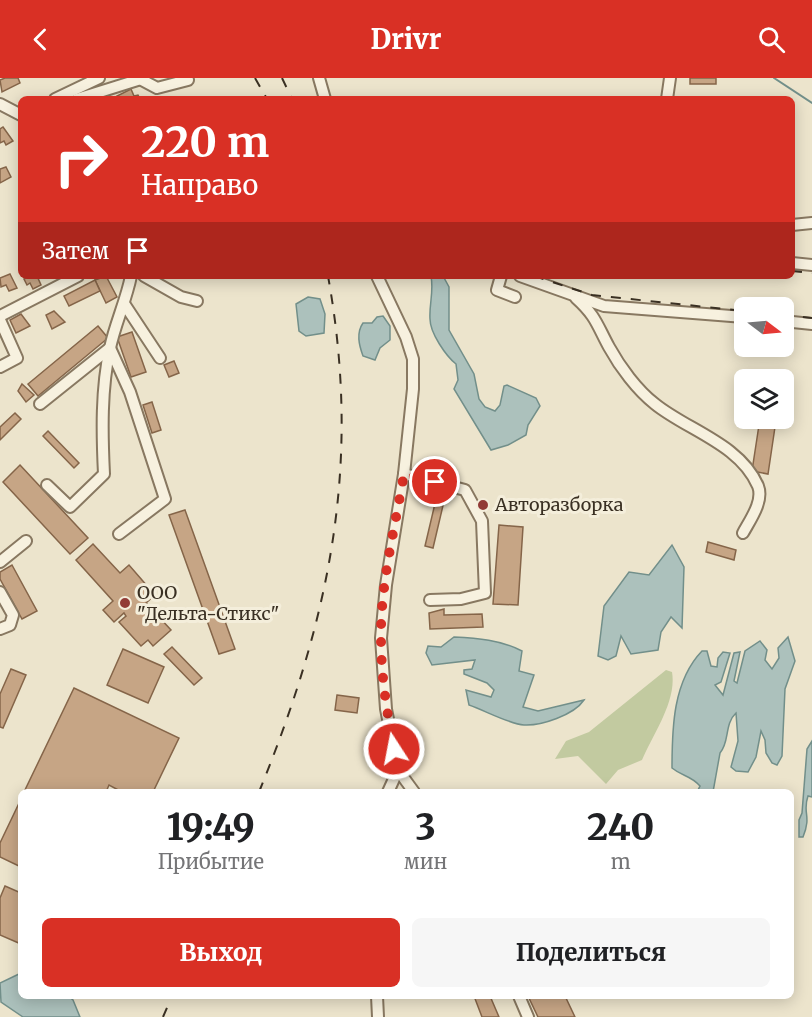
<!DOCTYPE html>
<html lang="ru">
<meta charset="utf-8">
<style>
body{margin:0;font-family:Merriweather,serif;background:#f6f6f6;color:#202124;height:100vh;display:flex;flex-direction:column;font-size:22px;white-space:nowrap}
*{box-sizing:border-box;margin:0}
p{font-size:20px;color:#757577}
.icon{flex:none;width:33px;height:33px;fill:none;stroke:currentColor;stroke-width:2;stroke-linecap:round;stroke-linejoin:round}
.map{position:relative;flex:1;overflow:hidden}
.sheet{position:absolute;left:18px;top:711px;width:776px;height:210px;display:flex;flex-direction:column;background:#fff;border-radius:9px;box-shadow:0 3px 15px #0003}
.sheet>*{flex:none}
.top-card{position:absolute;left:18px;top:18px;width:777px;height:183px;border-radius:9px;box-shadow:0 3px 15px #0003;background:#d93025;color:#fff;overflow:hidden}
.needle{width:39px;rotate:106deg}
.controls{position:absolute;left:734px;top:219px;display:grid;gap:12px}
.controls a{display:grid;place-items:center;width:60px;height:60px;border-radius:9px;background:#fff;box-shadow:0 3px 15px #0003;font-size:30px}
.pin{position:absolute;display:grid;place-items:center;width:51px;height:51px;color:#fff;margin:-26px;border:3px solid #fff;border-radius:50%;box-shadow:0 2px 6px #0007}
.me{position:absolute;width:66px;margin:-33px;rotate:349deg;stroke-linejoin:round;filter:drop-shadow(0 0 4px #0008)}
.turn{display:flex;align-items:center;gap:21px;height:126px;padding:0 24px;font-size:27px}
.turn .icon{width:78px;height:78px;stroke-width:2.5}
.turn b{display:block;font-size:42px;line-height:51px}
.then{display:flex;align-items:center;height:57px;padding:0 24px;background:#0003;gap:12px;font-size:22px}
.eta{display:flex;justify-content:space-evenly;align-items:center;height:102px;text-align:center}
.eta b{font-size:36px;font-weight:800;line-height:42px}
.button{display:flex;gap:12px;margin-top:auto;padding:12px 24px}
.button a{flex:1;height:69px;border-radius:9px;background:#d93025;color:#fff;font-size:24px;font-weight:800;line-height:69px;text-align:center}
.button a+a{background:#f6f6f6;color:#202124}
header{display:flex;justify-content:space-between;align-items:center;height:78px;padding:0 24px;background:#d93025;color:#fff;font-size:27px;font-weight:800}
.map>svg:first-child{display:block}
.green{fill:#c2caa0}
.water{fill:#acc1bc;stroke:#728f8a;stroke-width:1.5}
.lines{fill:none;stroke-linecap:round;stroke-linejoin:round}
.stream{stroke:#728f8a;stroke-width:2}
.building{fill:#c6a585;stroke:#856549;stroke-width:1.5}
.minor-casing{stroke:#887861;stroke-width:14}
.minor{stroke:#f7f1df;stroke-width:10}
.rail{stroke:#3a3023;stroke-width:2;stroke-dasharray:10 10;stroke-linecap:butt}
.route{stroke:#d93025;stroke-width:10;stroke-dasharray:0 18}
.poi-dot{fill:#923b36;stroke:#f4eedb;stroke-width:2}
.labels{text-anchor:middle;stroke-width:6;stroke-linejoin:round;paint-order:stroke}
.poi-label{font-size:18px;fill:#3a3023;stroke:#f4eedb;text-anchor:start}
</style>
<header><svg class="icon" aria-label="back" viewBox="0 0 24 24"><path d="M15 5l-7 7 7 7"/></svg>Drivr<svg class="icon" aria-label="search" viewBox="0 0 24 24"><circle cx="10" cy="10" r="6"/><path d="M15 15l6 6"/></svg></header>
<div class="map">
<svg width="812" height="939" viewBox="0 0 812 939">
<rect width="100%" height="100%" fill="#ece4cc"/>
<!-- green -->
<path class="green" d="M666,592L672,594C677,623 653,656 642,682L618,692L606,706L578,678L555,681L566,663L589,654Z"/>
<!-- water -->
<g class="water">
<path d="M431,198H443L449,209V252L474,296L479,321L485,329L495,333L500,327L504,308L507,307L536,320L540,328L528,347L526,357L508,367L491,372L454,311L458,302L456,286C446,278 430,255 430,241C429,226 434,214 431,198Z"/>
<polygon points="308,219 320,221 325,236 324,255 306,258 299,253 296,226"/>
<path d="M383,238L390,248V262L380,270L375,282L363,278C359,267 356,255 363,245H372L377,239Z"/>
<polygon points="672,467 684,489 682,550 671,539 661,554 658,572 631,576 621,558 616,578 608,582 598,578 604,528 629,494 649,497"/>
<path d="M454,559C477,560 501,562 522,573L519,593L534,597L523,629L538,633L584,622C574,637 541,648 524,647C509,646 484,632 469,627L466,612L491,619L494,612L487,605L464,596V592L472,591L475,582L432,587L426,575L428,568L441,569Z"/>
<path d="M788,559L795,583L785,611L782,678L777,687L772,685L766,675L765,662L761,653L756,679L748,694L736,693L731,689L738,663L736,635C724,646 730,664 720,675L713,714H697L700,708C690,697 683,699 672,690C672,650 673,603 702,573H707L711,588L717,589L718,580L723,574L730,575L721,604L715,607L723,617L734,575L740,574L734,603L737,605L745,573L760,563L767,572L765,582L772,591L779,580L778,570Z"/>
<path d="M812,663V719L808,718C802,735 812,737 803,759H799V742L802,735L807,671Z"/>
<polygon points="19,896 21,918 68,918 73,922 80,939 23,939 1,924 0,905"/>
</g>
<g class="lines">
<!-- stream -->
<polyline class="stream" points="774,0 812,25"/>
</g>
<!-- building -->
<g class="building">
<polygon points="5,0 18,0 20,5 2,14 0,2"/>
<rect x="690" y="0" width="26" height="6"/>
<polygon points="131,11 134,18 138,17 140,21 119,21 117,18"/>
<polygon points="3,49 13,63 6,67 4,63 0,65 0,51"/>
<polygon points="6,89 11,99 0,105 0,91"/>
<polygon points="10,196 17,210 9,213 6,207 1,209 0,200"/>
<polygon points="30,198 37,198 41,207 33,211 30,205 27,207 24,201"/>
<polygon points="106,198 117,219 106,225 95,202"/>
<polygon points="95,202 100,213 69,228 64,218"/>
<polygon points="54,233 65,244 52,251 46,237"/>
<polygon points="21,236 30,248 16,255 10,242"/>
<polygon points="98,248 108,260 38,318 28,306"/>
<polygon points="132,254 146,294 131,299 117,259"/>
<polygon points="174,283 179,295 169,299 164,287"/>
<polygon points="22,306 34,317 26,324 18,313"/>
<polygon points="152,324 161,352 152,355 143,327"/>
<polygon points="15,335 21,341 0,362 0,349"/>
<polygon points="759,347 775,349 768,396 752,393"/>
<polygon points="48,353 79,385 74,390 43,358"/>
<polygon points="20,387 88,460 70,476 3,404"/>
<polygon points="437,417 445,419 433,470 425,468"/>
<polygon points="185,432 235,571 219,576 169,437"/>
<polygon points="499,447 523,449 518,527 493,526"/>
<polygon points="708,464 736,472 734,482 706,474"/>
<polygon points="93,466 120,495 129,487 155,517 146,525 171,552 153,568 148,562 141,568 119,544 126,538 124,535 114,544 103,532 113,523 76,482"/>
<polygon points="12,487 37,533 22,541 0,501 0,494"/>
<polygon points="444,531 444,537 482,536 483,549 430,551 429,535"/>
<polygon points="172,569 202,600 194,607 164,576"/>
<polygon points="123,571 164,589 148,625 107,607"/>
<polygon points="11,591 26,597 3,650 0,649 0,616"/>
<polygon points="74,610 179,660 153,714 122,714 109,707 106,714 24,714"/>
<polygon points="337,617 359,620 357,635 335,632"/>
<polygon points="21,721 21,789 0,779 0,765"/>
<polygon points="5,808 21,815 21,866 0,857 0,820"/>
<polygon points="474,918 490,918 499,939 482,939"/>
<polygon points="528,918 565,918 575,939 538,939"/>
</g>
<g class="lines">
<!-- minor casing -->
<g class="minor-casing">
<g id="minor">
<polyline points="319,0 325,21"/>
<polyline points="142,2 157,10 188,2"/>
<polyline points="55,21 99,0"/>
<polyline points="77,21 144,0"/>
<polyline points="667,21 670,0"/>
<polyline points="0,26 21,37"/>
<polyline points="792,147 812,145"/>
<polyline points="792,185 812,187"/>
<polyline points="144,198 181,219 197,223"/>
<polyline points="377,198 406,259 413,281 413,311 404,396 386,507 381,560 386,631 398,692 388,714"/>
<polyline points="501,198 497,212 515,219"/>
<polyline points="520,198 604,228 744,239"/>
<path d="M576,220C596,238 597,247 609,269C620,289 637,312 655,326C687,352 740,366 758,408C764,423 750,442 743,455"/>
<polyline points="125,227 160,280"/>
<polyline points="0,238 78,198"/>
<polyline points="0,242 17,280 0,289"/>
<polyline points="783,243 812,246"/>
<polyline points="110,270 130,314 165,421 119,456"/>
<polyline points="40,326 110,270"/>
<polyline points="404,396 465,412 482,443 485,515 461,521 430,522"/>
<path d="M47,407L70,429L104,396C102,355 101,311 110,270C115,246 126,223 131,198"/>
<polyline points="0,484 26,463"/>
<polyline points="0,514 13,537 10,547 0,551"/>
<polyline points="398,692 414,714"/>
<polyline points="377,918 378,939"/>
<polyline points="519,918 528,939"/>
</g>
</g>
<!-- minor -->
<use href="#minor" class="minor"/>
<!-- rail -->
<g class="rail">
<polyline points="255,0 267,21"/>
<polyline points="282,0 292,21"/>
<polyline points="792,193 812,195"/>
<polyline points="534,198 592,217 744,233"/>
<polyline points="783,237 812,240"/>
<path d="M259,714C330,540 362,386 328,198"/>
<polyline points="163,939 172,918"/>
</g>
</g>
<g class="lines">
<!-- route -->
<path class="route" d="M394,671C387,635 381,598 381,561C380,507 395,450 404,396L435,404"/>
</g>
<!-- markers -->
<g class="poi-dot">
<circle cx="483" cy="427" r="6"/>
<circle cx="125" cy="525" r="6"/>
</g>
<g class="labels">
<!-- poi labels -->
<g class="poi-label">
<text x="495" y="433">Авторазборка</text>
<text x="137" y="521">ООО<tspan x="137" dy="21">"Дельта-Стикс"</tspan></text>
</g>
</g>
</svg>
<div class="controls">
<a><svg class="needle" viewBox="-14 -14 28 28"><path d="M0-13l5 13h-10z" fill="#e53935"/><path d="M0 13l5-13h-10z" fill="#757577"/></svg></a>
<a><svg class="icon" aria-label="layers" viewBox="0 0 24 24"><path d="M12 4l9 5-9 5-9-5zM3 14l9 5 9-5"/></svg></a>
</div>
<div class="pin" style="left:435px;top:404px;background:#d93025"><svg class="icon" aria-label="arrive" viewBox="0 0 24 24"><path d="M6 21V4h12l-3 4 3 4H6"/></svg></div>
<svg class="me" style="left:394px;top:671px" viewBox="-20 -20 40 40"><circle r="17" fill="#d93025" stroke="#fff" stroke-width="3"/><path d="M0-11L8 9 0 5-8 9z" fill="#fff"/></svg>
<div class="top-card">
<div class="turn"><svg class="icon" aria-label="right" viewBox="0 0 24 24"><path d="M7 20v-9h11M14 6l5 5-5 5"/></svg><div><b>220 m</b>Направо</div></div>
<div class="then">Затем<svg class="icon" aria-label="arrive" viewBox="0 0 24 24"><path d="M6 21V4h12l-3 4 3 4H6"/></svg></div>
</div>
<section class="sheet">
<div class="eta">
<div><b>19:49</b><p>Прибытие</p></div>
<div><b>3</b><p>мин</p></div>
<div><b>240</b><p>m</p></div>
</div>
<div class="button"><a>Выход</a><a>Поделиться</a></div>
</section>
</div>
